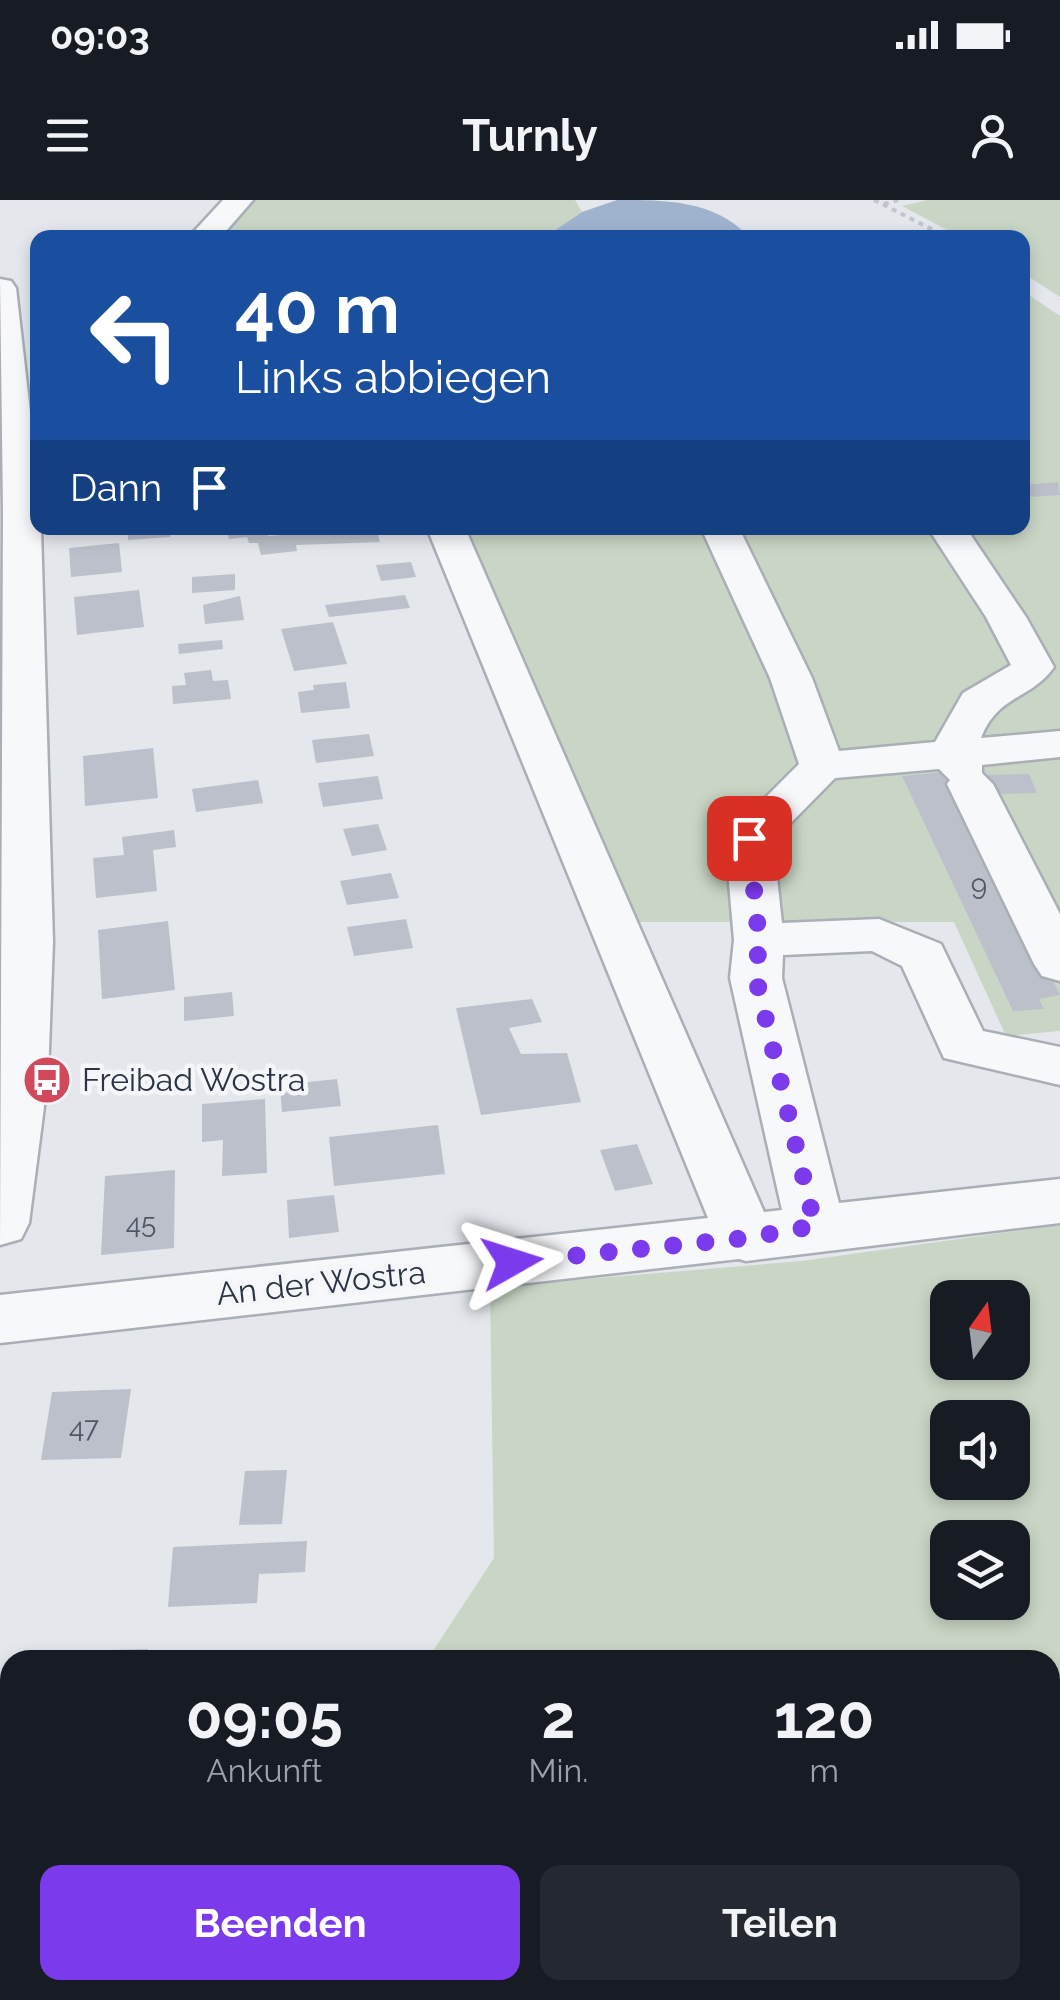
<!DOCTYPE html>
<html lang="de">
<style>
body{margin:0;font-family:Raleway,sans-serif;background:#242831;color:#f1f3f6;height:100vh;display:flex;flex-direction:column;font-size:38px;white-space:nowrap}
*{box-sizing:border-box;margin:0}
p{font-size:32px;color:#9ea1a6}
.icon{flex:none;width:55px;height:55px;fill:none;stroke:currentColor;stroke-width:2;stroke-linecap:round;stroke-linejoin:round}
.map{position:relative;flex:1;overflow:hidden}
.details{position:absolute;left:0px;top:1450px;width:1060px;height:350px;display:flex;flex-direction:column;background:#171b24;border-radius:30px 30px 0 0;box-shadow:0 5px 15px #0003}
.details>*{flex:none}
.banner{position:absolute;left:30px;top:30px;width:1000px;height:305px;border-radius:20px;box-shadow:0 5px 15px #0003;background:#1a4fa0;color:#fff;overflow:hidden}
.needle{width:65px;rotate:14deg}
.buttons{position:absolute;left:930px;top:1080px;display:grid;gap:20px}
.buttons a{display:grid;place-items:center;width:100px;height:100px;border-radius:20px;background:#171b24;box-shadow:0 5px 15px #0003;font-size:50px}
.pin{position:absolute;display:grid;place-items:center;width:85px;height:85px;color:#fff;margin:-42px;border-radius:20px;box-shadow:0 5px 15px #0006}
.me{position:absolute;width:110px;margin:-55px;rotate:84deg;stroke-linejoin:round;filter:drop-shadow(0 0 8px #0008)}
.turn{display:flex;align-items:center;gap:35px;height:210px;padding:0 40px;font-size:45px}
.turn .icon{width:130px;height:130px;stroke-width:2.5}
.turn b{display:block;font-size:70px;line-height:85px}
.then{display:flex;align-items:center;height:95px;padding:0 40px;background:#0003;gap:20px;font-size:38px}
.eta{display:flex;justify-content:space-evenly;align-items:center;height:170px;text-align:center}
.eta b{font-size:60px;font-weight:700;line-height:70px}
.cta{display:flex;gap:20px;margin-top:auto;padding:20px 40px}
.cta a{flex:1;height:115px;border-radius:20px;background:#7c3aed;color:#fff;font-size:40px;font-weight:700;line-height:115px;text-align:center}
.cta a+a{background:#242831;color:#f1f3f6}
.status{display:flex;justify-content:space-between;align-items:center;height:70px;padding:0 50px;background:#171b24;direction:ltr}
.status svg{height:28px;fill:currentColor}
header{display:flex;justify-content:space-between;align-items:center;height:130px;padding:0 40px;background:#171b24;font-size:45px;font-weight:700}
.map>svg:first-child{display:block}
.green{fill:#c9d6c5;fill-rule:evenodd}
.water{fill:#9fb4cc}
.building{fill:#bbc0ca}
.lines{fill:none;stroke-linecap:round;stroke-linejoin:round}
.minor-casing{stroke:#a9aeb7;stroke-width:5}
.path{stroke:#c2c5cb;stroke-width:4;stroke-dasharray:5 5;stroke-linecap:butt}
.minor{fill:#f7f8fa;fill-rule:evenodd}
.route{stroke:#7c3aed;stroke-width:18;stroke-dasharray:0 32.4}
.labels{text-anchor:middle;stroke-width:9;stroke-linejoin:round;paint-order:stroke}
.number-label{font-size:28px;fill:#4f5766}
.poi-label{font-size:32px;fill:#2b3445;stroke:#f4f6f9;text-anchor:start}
.street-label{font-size:32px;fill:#2b3445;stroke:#f4f6f9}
</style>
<div class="status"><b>09:03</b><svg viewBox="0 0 49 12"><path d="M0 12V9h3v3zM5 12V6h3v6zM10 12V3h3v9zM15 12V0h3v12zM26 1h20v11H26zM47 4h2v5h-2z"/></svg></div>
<header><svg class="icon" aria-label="menu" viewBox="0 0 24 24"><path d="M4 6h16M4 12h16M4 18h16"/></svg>Turnly<svg class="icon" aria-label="person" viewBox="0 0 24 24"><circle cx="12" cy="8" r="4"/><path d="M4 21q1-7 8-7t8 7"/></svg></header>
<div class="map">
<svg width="1060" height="1800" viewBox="0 0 1060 1800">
<rect width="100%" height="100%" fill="#e4e7ec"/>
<!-- green -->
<g class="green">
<polygon points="252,0 575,0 582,12 545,37 213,38"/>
<polygon points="927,0 1060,0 1060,97 1023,73 1022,38 960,37 902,6"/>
<polygon points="1023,91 1060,116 1060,831 1006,836 954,722 637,722 461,328 1022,328"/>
<path d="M1060,1025V1800H205L211,1790H1050V1460H427L494,1358L490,1087L802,1061ZM948,1098H1012V1162H948ZM948,1218H1012V1282H948ZM948,1338H1012V1402H948Z"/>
</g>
<!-- water -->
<path class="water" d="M617,0C667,0 714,0 749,37H545L582,12Z"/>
<!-- building -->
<g class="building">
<polygon points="1058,282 1060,295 1031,297 1023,285"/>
<polygon points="128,328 170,328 170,337 128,340"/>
<polygon points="226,328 266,328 268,336 376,328 380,342 296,345 297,351 261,355 258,343 249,343 247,337 229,339"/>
<polygon points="119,343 122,372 71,377 69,348"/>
<polygon points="411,362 416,377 381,381 376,365"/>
<polygon points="235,374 235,390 192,393 192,377"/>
<polygon points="139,390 144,427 77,435 74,397"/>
<polygon points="405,395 410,408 329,417 325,405"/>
<polygon points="240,396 244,420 205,424 203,405"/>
<polygon points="333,422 347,464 294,471 281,429"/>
<polygon points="222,440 223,449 179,454 178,444"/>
<polygon points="211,470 213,481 228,480 231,499 173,504 172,486 186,485 184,473"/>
<polygon points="346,482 350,508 301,513 298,492 314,490 313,485"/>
<polygon points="369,534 374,556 316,563 312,540"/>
<polygon points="153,548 158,598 85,606 83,556"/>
<polygon points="948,572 1060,795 1039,799 1044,809 1013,811 902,576"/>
<polygon points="1029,574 1037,593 992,594 986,575"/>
<polygon points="378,576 383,599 323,607 318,583"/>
<polygon points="258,580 263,603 196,612 192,589"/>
<polygon points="378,624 387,650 352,656 343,629"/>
<polygon points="174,630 176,647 153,650 157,691 96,698 93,658 124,655 122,637"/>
<polygon points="391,673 399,698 347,705 340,681"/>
<polygon points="406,719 413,748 354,756 347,727"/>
<polygon points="168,721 175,790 102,799 98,730"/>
<polygon points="232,792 234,816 184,821 184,797"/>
<polygon points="532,799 542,822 509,828 521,854 567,853 581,902 481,915 456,808"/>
<polygon points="337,879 341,906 282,912 280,885"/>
<polygon points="265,899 267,973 222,976 223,940 202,942 202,904"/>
<polygon points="438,925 445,974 334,986 329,937"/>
<polygon points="637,944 653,984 615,991 600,950"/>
<polygon points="175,970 174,1048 101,1055 105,976"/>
<polygon points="334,995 339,1032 289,1038 287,1000"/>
<polygon points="131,1189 121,1258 41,1260 52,1192"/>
<polygon points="287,1270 282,1324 239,1325 245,1271"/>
<polygon points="307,1341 305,1372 259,1374 257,1403 168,1407 173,1347"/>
<polygon points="148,1449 147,1460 27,1460 28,1452"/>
<polygon points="0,1736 10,1736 10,1790 43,1790 42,1800 0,1800"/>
</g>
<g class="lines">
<!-- minor casing -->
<g class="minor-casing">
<g id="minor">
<polygon points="223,0 253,0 220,38 188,38"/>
<polygon points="0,79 11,81 16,88 38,282 38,328 41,328 53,742 48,876 29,1023 21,1039 0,1045 3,312"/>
<path d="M427,328H465L764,1012L782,1010L730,778L734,740L725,638L799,564L770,478L701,328H739L812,478L839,551L935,542L963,493L1011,465L986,417L928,328H966L1026,417L1054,467C1031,500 998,494 981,538L1060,531V557L982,565V573L993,584L1060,714V781L1042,776L1034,764L947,584L950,580L939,569L835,578L773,641L782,723L879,719L941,744L983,831L1060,847V885L944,858L902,766L872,751L783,755L782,778L839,1003L1060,979V1023L746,1061L739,1059L0,1143V1095L708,1018Z"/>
</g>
</g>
<!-- path -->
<g class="path">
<polyline points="874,0 949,38"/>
<polyline points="884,4 898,0"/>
</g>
<!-- minor -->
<use href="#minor" class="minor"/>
</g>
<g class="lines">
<!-- route -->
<polyline class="route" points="512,1062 746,1038 815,1026 756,778 759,740 749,638"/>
</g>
<!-- icons -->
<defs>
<g id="bus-disc" transform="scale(2.5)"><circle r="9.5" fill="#d1495b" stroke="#f4f6f9"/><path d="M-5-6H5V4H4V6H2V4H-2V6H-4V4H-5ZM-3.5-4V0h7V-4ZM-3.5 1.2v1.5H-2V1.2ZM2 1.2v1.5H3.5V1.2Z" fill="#fff"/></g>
</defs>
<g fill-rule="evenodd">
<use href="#bus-disc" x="47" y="880"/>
</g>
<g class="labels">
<!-- number labels -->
<g class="number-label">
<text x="979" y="695">9</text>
<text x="141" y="1033">45</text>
<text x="84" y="1237">47</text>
</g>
<!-- poi labels -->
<g class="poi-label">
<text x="82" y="891">Freibad Wostra</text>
</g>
<!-- street labels -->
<g class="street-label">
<text transform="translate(321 1083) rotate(-6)" y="11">An der Wostra</text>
</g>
</g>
</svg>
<div class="buttons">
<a><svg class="needle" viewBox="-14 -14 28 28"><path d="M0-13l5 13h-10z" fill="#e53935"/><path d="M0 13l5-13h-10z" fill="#9ea1a6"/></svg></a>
<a><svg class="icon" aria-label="sound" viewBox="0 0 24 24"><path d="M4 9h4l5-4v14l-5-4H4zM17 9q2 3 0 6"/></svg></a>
<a><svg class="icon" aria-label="layers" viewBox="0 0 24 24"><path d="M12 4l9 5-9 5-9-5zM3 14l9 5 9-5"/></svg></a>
</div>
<div class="pin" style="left:749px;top:638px;background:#d93025"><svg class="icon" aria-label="arrive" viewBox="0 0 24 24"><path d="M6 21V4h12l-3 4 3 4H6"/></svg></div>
<svg class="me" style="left:512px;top:1062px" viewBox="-20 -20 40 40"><path d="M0-17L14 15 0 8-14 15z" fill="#7c3aed" stroke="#fff" stroke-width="4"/></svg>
<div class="banner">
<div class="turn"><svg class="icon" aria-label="left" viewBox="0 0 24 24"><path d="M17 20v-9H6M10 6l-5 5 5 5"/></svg><div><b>40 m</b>Links abbiegen</div></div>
<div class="then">Dann<svg class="icon" aria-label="arrive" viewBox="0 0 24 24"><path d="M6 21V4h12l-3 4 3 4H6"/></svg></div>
</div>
<section class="details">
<div class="eta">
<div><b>09:05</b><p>Ankunft</p></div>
<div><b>2</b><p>Min.</p></div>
<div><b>120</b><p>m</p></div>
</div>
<div class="cta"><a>Beenden</a><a>Teilen</a></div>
</section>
</div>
